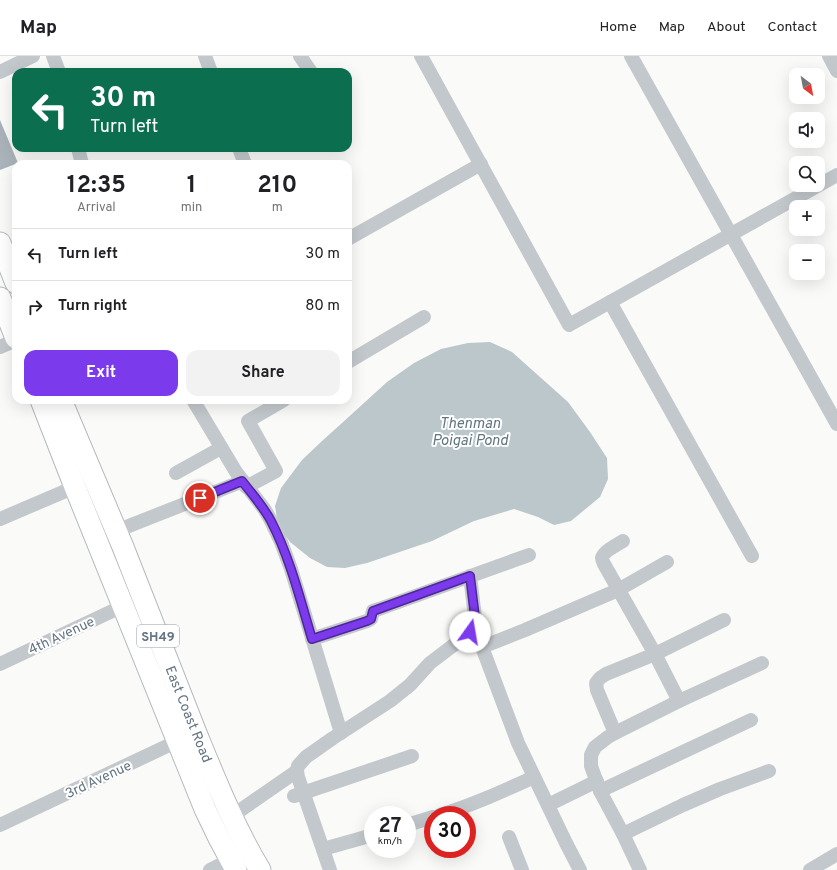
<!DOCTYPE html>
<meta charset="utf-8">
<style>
body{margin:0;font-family:Overpass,sans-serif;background:#f2f2f2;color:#202124;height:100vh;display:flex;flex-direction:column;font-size:15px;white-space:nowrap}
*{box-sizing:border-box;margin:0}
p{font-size:13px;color:#757577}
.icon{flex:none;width:22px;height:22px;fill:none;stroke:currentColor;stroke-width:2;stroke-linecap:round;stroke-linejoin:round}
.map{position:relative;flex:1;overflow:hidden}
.drawer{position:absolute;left:12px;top:104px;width:340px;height:244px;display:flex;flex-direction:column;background:#fff;border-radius:12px;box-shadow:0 4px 16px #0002}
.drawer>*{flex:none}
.guide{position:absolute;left:12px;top:12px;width:340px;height:84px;border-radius:12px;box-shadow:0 4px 16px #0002;background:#0b6e4f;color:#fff;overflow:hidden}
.needle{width:26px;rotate:148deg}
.fabs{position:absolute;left:789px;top:12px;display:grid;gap:8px}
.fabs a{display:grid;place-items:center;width:36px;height:36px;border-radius:8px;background:#fff;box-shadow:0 4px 16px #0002;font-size:20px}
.speed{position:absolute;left:364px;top:750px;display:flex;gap:8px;font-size:20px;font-weight:700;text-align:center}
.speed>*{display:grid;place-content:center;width:52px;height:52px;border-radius:50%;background:#fff;box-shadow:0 4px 16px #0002;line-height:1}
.speed small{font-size:10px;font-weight:400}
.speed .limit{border:6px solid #d22;background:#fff;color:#111}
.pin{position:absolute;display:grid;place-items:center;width:34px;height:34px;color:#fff;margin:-17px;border:2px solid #fff;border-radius:50%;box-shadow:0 1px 4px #0007}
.me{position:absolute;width:44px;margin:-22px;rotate:13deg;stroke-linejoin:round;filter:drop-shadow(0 0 3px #0008)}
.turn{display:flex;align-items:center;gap:14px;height:84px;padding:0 12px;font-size:18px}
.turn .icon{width:52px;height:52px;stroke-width:2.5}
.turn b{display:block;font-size:28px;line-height:34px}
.eta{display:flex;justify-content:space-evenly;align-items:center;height:68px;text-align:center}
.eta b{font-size:24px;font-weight:700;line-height:28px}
.cta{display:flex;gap:8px;margin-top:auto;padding:8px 12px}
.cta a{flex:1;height:46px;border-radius:12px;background:#7c3aed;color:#fff;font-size:16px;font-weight:700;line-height:46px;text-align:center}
.cta a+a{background:#f2f2f2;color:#202124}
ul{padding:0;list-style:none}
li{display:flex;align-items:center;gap:12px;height:52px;padding:0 12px;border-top:1px solid #e0e0e0}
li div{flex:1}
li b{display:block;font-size:15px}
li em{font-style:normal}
header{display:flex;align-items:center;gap:24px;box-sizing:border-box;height:56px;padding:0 20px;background:#fff;border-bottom:1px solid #e0e0e0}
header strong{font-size:19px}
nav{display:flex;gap:22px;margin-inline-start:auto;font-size:14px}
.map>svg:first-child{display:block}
.water{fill:#bbc7cb}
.building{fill:#aab3b9}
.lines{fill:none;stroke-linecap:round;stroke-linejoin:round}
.primary-casing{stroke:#b5babe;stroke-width:23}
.street{stroke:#c3c8cc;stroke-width:14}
.primary{stroke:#fff;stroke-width:21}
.route-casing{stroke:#51269a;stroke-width:10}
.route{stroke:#7c3aed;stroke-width:7}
.labels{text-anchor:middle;stroke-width:4;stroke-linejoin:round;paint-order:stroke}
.shield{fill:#fff;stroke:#939fa8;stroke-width:1}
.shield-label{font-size:13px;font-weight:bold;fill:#657683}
.street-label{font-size:14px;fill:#657683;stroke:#fff}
.water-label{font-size:15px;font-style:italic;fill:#60757c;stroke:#fff}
</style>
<header>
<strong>Map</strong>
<nav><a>Home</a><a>Map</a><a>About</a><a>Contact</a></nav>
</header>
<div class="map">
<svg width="837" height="814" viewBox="0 0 837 814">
<rect width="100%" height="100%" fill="#fafaf8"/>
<!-- water -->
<polygon class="water" points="490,286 512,296 568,346 590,376 607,402 608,423 600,441 571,465 554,469 538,461 514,453 474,465 432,485 367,507 345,512 327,511 310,502 290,486 278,469 275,450 281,432 302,404 322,385 342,367 387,326 414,307 441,293 468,287"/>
<!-- building -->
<polygon class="building" points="0,64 18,107 0,114"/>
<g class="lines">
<!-- primary casing -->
<g class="primary-casing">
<g id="primary">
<polyline points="0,187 16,227"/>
<polyline points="0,242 16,282"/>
<polyline points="41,344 75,431 205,753 218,780 236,814"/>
<path d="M61,344L123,491L196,677C215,723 234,771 260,814"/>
</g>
</g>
<!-- street -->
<g class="street">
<polyline points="53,0 59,16"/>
<polyline points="205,0 211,16"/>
<polyline points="300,0 311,16"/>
<polyline points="421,0 569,269 837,119"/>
<polyline points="631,0 837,368"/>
<polyline points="829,0 837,15"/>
<polyline points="0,16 33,0"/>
<polyline points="78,92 82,108"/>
<polyline points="239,92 245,108"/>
<polyline points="348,183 481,108"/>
<polyline points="610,246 752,500"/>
<polyline points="0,291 16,284"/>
<polyline points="348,306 424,261"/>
<polyline points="193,344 236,416 265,454 270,463 281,486 291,513 341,677"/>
<polyline points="176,417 221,392"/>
<polyline points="246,431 276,415 248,365 284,344"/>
<polyline points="0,463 75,431"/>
<polyline points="116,475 243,425"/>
<path d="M623,485C618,488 603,496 602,502C602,504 603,506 604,508L655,598L679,645"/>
<polyline points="472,573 482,591 518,687 566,787 580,814"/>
<polyline points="312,583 367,565 371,563 373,555 379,553 529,499"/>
<polyline points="482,591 525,574 618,534 667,506"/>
<polyline points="0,608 123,550"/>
<polyline points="615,677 597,634 596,627 600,622 606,618 655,598 724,564"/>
<polyline points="600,735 751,664"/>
<polyline points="294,740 412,700"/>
<polyline points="548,749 597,725"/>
<path d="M440,759C473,749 503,735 534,721"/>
<polyline points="232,760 297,715"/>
<polyline points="0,769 184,682"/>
<polyline points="407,769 433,761"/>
<polyline points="623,778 683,749 720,733 769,715"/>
<polyline points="509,781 522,814"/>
<polyline points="323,793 373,779"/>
<polyline points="210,814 230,804"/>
<polyline points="330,814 298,721 297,715 298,710 306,701 333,682 390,645 410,629 430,607 463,582 472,573 474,570 475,561 470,520"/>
<polyline points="640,814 623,778 600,735 591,710 591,699 595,691 608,681 615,677 679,645 762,607"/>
<polyline points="810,814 837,798"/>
</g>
<!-- primary -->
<use href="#primary" class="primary"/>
</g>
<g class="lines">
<!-- route casing -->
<g class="route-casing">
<path id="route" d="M200,442L242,425C252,438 263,450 271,465C290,502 300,543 312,583L367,565L371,563L373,555L376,554L470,520L475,561L474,570L470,576"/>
</g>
<!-- route -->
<use href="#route" class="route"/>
</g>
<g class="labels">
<!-- shield labels -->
<rect class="shield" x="137" y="569" width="42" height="22" rx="3"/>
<g class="shield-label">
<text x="158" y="585">SH49</text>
</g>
<!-- street labels -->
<g class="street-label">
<text transform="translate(61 579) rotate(-25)" y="5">4th Avenue</text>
<text transform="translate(189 658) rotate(68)" y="5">East Coast Road</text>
<text transform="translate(98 723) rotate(-25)" y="5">3rd Avenue</text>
</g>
<!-- water labels -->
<g class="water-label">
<text x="470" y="372">Thenman<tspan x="470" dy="17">Poigai Pond</tspan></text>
</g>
</g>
</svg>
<div class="fabs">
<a><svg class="needle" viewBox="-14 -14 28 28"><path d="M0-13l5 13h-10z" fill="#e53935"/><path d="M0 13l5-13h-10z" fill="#757577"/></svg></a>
<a><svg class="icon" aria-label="sound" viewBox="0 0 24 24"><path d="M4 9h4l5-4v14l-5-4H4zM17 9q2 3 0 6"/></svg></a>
<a><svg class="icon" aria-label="search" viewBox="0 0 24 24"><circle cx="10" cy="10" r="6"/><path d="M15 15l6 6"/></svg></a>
<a>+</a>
<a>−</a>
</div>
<div class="speed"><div>27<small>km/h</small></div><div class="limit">30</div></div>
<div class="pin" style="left:200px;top:442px;background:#d93025"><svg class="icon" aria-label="arrive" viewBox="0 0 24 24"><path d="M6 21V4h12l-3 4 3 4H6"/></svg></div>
<svg class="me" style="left:470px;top:576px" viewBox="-20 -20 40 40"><circle r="19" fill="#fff"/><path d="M0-13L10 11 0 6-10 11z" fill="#7c3aed"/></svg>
<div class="guide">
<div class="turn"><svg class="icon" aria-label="left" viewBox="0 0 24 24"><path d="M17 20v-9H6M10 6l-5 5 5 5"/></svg><div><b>30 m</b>Turn left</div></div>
</div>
<section class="drawer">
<div class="eta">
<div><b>12:35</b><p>Arrival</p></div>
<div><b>1</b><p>min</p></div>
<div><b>210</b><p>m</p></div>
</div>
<ul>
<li><svg class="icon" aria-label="left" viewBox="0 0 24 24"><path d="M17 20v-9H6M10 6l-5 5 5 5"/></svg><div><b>Turn left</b></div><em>30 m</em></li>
<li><svg class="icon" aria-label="right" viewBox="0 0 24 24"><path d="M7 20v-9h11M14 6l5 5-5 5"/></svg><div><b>Turn right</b></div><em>80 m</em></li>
</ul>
<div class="cta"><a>Exit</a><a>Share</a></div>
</section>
</div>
